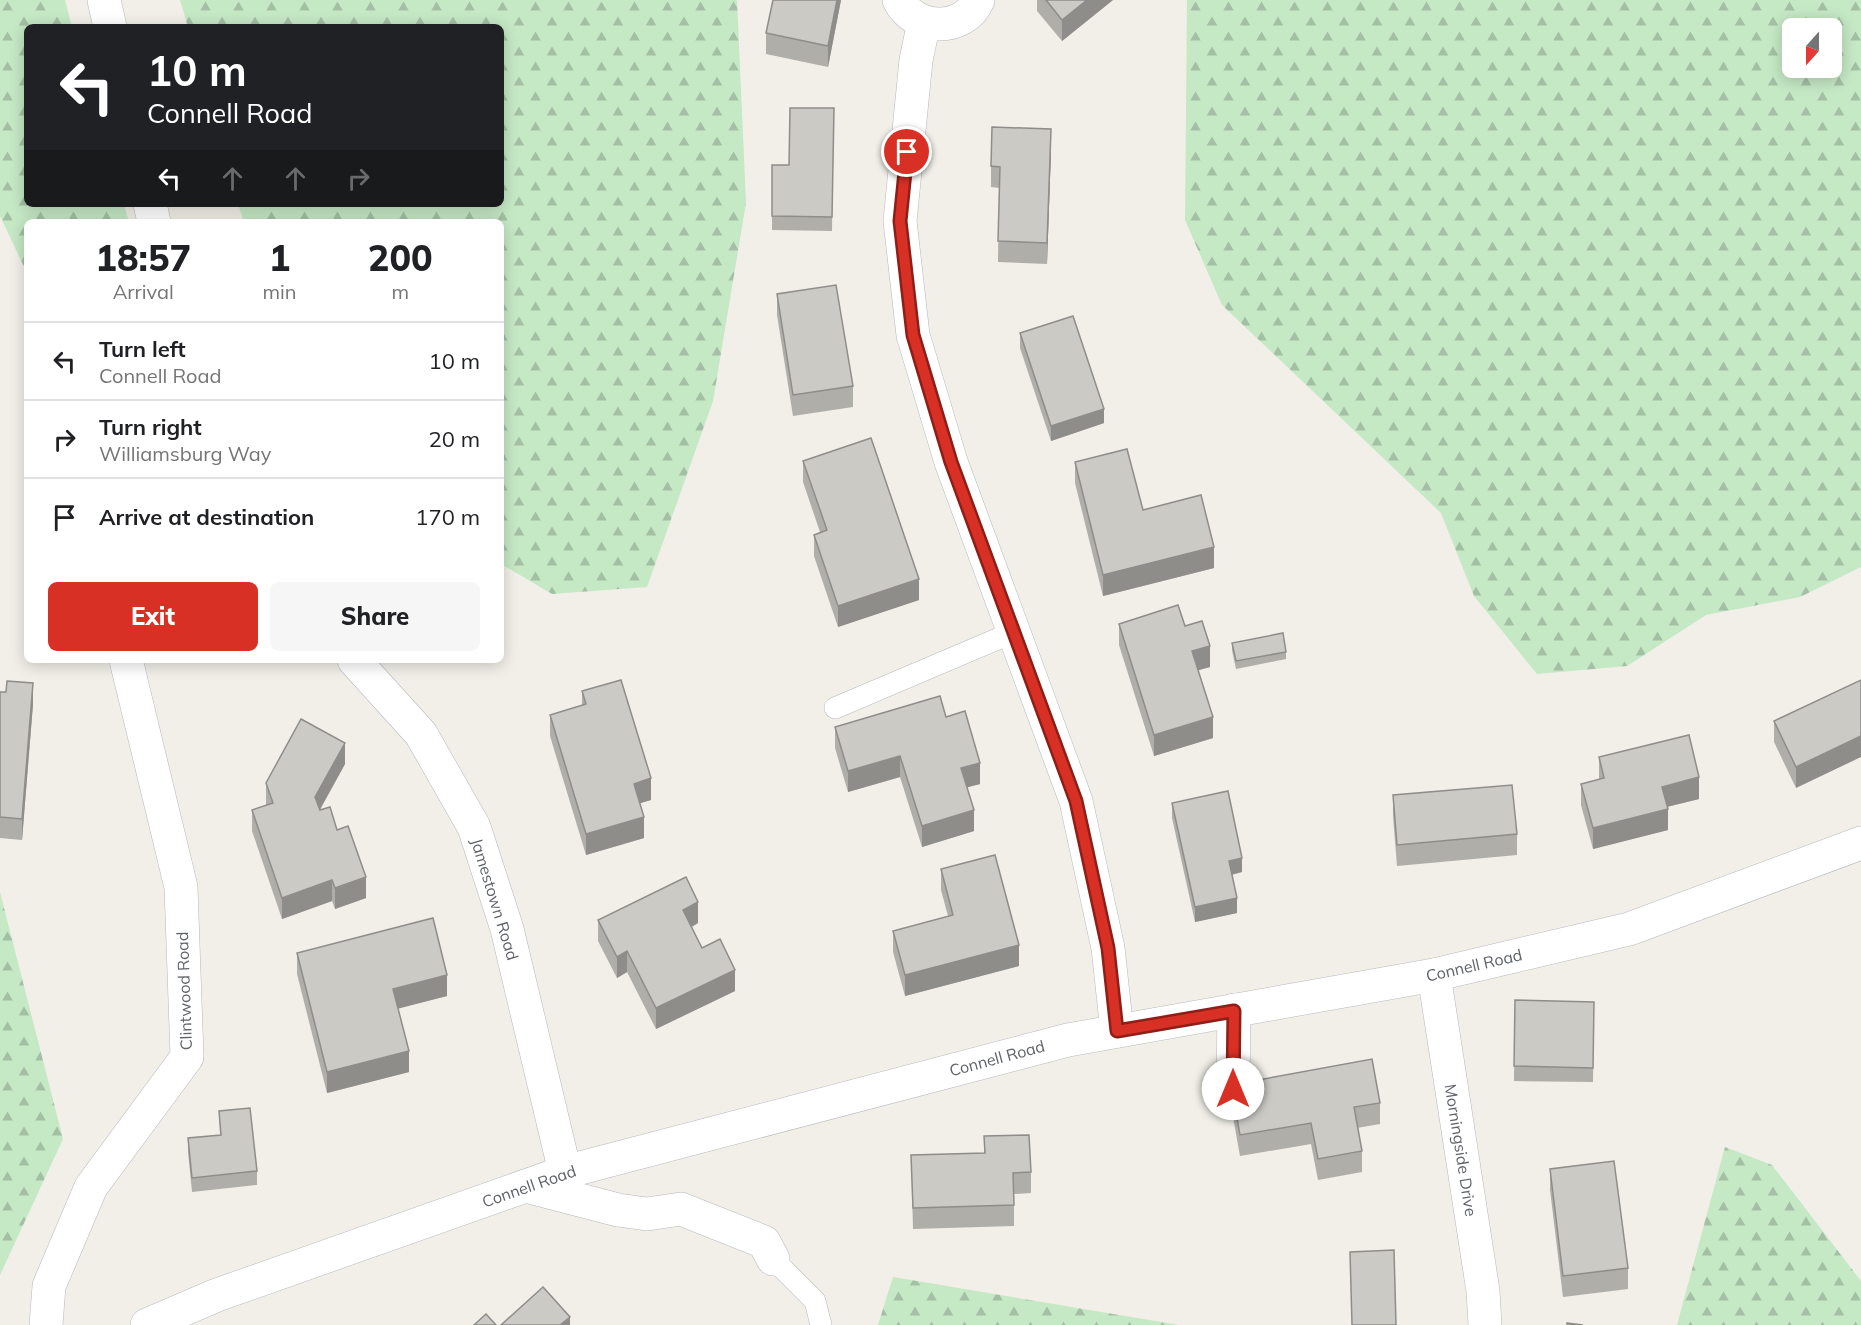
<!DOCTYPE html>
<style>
body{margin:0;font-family:Mulish,sans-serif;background:#f6f6f6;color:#202124;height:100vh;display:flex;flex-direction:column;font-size:22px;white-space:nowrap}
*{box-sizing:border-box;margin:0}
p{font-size:20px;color:#757577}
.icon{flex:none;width:33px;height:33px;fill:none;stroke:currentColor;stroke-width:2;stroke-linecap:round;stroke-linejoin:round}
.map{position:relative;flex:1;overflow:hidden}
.details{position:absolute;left:24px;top:219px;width:480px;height:444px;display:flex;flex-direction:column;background:#fff;border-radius:9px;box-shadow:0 3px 15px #0003}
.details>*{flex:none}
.banner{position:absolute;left:24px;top:24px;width:480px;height:183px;border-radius:9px;box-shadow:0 3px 15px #0003;background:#202124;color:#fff;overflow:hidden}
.needle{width:39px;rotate:201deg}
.controls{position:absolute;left:1782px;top:18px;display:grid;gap:12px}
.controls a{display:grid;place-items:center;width:60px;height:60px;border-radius:9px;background:#fff;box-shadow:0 3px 15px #0003;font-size:30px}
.pin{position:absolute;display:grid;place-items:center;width:51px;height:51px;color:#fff;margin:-26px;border:3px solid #fff;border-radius:50%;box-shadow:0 2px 6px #0007}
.me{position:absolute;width:66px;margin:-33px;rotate:0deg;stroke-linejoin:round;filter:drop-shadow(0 0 4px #0008)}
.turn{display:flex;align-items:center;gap:21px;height:126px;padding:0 24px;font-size:27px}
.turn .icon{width:78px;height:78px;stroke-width:2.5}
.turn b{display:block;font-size:42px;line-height:51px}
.lanes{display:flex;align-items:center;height:57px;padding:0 24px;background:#0003;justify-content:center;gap:30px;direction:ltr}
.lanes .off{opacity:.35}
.eta{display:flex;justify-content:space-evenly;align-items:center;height:102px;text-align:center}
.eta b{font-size:36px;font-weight:800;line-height:42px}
.action{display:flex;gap:12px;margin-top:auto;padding:12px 24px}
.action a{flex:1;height:69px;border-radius:9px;background:#d93025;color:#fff;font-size:24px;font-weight:800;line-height:69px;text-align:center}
.action a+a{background:#f6f6f6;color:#202124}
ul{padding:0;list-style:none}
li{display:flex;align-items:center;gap:18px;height:78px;padding:0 24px;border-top:2px solid #e0e0e0}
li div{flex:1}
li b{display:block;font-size:22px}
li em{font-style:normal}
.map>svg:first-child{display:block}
.forest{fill:url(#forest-firs);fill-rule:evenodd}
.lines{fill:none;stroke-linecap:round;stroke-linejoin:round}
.lane-casing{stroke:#b5b8bc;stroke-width:22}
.street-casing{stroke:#b5b8bc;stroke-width:34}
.secondary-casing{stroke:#b6babf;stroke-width:34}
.lane{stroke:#fff;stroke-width:21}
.street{stroke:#fff;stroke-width:33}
.secondary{stroke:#fff;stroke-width:33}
.wall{fill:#afaea9}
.shaded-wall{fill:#8f8d8a}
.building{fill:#cccac5;stroke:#8f8d8a;stroke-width:1.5}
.route-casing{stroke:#8d1f18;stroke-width:15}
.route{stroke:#d93025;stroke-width:10}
.labels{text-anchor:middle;stroke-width:4.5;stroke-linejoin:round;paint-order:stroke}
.street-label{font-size:16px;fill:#5f6368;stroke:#fff}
</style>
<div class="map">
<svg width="1861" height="1325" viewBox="0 0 1861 1325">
<defs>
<pattern id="forest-firs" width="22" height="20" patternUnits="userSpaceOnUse" patternTransform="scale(1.5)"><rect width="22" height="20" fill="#c5e8c5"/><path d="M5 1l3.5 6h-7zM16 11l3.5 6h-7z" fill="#a3c0a4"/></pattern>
</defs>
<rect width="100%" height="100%" fill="#f1efe8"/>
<!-- forest -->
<g class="forest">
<polygon points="0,0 65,0 72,27 27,27 27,204 124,204 129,222 27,222 27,273 0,216"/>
<polygon points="180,0 737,0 746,203 713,401 647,587 552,594 501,564 501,222 244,222 238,204 501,204 501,27 188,27"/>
<path d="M1187,0H1861V567L1800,597L1706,615L1627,666L1537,674L1474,596L1441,513L1222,305L1185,220ZM1792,28H1832V68H1792Z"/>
<polygon points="0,892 63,1139 0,1275"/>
<polygon points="1725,1147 1772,1165 1861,1281 1861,1325 1677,1325"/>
<polygon points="893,1277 1179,1325 878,1325"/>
</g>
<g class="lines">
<!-- lane casing -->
<g class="lane-casing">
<g id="lane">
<polyline points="835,708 1014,632"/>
<polyline points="773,1259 815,1301 821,1325"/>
</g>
</g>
<!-- street casing -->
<g class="street-casing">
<g id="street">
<polyline points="104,0 110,27"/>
<path d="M899,0C914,31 964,33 978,0"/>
<polyline points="924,22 916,60 900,221 913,335 951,462 1076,801 1108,948 1117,1031"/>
<polyline points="150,204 154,222"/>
<polyline points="354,660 421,734 474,827 507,929 565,1172"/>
<polyline points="1434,975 1483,1291 1485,1325"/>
<polyline points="1233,1089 1234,1010"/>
<polyline points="526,1186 618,1210 647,1214 681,1209 764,1242 773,1259"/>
<polyline points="46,1325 49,1286 91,1187 187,1057 181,887 126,660"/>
</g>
</g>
<!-- secondary casing -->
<g class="secondary-casing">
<polyline id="secondary" points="147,1325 217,1295 565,1172 1068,1040 1434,975 1629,929 1861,843"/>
</g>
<!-- lane -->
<use href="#lane" class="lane"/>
<!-- street -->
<use href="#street" class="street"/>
<!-- secondary -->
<use href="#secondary" class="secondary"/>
</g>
<!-- wall -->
<g class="wall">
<polygon points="841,0 828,67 766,54 766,33"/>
<polygon points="1037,0 1113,0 1062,41 1037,11"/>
<polygon points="834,108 832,231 772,230 772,165 789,165"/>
<polygon points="1051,150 1047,264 998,262 999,188 991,187 991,166"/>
<polygon points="777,294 853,386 853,407 793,416 777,315"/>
<polygon points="1020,333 1104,423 1051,441 1020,348"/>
<polygon points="803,461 919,600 838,627 814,556 814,535 820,532 803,482"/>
<polygon points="1075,462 1143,510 1214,568 1103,596 1075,483"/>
<polygon points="1119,624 1185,626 1210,667 1198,670 1213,738 1154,756 1119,645"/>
<polygon points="1232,643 1286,652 1286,659 1236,669 1232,650"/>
<polygon points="1861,680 1796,788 1774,742 1774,721"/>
<polygon points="582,691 651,800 640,803 644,838 586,855 550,736 550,715 582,705"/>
<polygon points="0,692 33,704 22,840 0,838"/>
<polygon points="835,727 980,784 967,787 974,831 922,847 900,777 848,792 835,748"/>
<polygon points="1599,757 1699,799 1667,807 1668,830 1593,849 1581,805 1581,784 1599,779"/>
<polygon points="345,764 320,810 337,830 366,898 335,909 332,901 282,919 252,831 252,810 266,805 266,783"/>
<polygon points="1393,795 1517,834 1517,855 1397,866 1393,816"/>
<polygon points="1172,803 1242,872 1232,875 1237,913 1195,922 1172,818"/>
<polygon points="941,869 1019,966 905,996 893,952 893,931 948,916 941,890"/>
<polygon points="598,920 698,923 692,927 702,948 735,991 656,1029 627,972 617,978 598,941"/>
<polygon points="297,953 447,996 398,1008 409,1072 327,1093 297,974"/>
<polygon points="1515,1000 1594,1002 1593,1082 1514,1081"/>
<polygon points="1231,1085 1380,1103 1380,1124 1357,1128 1362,1151 1362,1172 1318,1180 1311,1144 1240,1156 1231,1106"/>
<polygon points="219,1111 257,1171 257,1185 192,1192 188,1152 188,1138 220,1135"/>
<polygon points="984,1136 1031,1172 1031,1193 1014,1194 1014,1226 913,1229 911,1155 984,1153"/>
<polygon points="1550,1169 1628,1268 1628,1289 1563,1297 1550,1190"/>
</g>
<!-- shaded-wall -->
<g class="shaded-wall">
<polygon points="837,0 841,0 828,67 828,46"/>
<polygon points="1087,0 1113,0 1062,41 1062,20"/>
<polygon points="1051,129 1051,150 1047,264 1047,243"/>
<polygon points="1104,409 1104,423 1051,441 1051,426"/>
<polygon points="1214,547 1214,568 1103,596 1103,575"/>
<polygon points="919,579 919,600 838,627 838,606"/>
<polygon points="1210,646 1210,667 1192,672 1192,651"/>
<polygon points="33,683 33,704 22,840 22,819"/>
<polygon points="1213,717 1213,738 1154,756 1154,735"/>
<polygon points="1861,736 1861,757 1796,788 1796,767"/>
<polygon points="345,743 345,764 315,818 315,797"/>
<polygon points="900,756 900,777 848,792 848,771"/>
<polygon points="980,763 980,784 961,789 961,768"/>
<polygon points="1699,777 1699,799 1662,808 1662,787"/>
<polygon points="651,778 651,800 634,805 634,784"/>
<polygon points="1668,809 1668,830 1593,849 1593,828"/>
<polygon points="974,810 974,831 922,847 922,826"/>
<polygon points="644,817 644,838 586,855 586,834"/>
<polygon points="1242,858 1242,872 1229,875 1229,861"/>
<polygon points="366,877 366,898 335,909 335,888"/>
<polygon points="332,880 332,901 282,919 282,898"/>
<polygon points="1237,898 1237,913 1195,922 1195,907"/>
<polygon points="698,902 698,923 683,931 683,910"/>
<polygon points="1019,945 1019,966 905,996 905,975"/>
<polygon points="627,951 627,972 617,978 617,957"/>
<polygon points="735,970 735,991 656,1029 656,1008"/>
<polygon points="447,975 447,996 393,1010 393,989"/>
<polygon points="409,1051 409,1072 327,1093 327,1072"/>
<polygon points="570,1317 570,1325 560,1325"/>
</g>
<!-- building -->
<g class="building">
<polygon points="773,0 837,0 828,46 766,33"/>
<polygon points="1046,0 1087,0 1062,20"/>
<polygon points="790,108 834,108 832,217 772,216 772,165 789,165"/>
<polygon points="992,127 1051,129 1047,243 998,241 1000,167 991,166"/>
<polygon points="836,285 853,386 793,395 777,294"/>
<polygon points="1073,316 1104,409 1051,426 1020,333"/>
<polygon points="871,438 919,579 838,606 814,535 827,530 803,461"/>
<polygon points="1127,449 1143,510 1201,495 1214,547 1103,575 1075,462"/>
<polygon points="1178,605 1185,626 1202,621 1210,646 1192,651 1213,717 1154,735 1119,624"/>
<polygon points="1283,633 1286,652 1236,661 1232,643"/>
<polygon points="621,680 651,778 634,784 644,817 586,834 550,715 586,704 582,691"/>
<polygon points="1861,680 1861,736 1796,767 1774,721"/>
<polygon points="7,681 33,683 22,819 0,817 0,692 6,692"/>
<polygon points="940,696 946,717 965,711 980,763 961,768 974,810 922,826 900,756 848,771 835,727"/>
<polygon points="301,719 345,743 315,797 320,810 330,807 337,830 348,826 366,877 335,888 332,880 282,898 252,810 273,803 266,783"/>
<polygon points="1689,735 1699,777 1662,787 1668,809 1593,828 1581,784 1604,778 1599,757"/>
<polygon points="1512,785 1517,834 1397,845 1393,795"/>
<polygon points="1228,791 1242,858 1229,861 1237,898 1195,907 1172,803"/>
<polygon points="995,855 1019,945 905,975 893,931 953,915 941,869"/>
<polygon points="686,877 698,902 683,910 702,948 720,939 735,970 656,1008 627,951 617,957 598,920"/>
<polygon points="433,918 447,975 393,989 409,1051 327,1072 297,953"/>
<polygon points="1515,1000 1594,1002 1593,1068 1514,1066"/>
<polygon points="1372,1059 1380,1103 1354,1107 1362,1151 1318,1159 1311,1123 1240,1135 1231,1085"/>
<polygon points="250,1108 257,1171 192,1178 188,1138 221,1135 219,1111"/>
<polygon points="1029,1135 1031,1172 1013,1173 1014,1205 913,1208 911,1155 985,1153 984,1136"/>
<polygon points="1614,1161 1628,1268 1563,1276 1550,1169"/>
<polygon points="1394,1250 1396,1325 1352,1325 1350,1252"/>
<polygon points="543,1287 570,1317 560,1325 501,1325"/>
<polygon points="486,1314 496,1325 474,1325"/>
<polygon points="1567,1323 1583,1325 1567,1325"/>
</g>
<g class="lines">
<!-- route casing -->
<g class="route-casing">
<polyline id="route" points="907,152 900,221 913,335 951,462 1076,801 1108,948 1117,1031 1234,1011 1233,1089"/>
</g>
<!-- route -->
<use href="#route" class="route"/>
</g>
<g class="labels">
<!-- street labels -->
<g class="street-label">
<text transform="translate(495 899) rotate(73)" y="6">Jamestown Road</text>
<text transform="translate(1474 965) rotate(-13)" y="6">Connell Road</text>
<text transform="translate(184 991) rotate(-92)" y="6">Clintwood Road</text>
<text transform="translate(997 1058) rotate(-15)" y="6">Connell Road</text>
<text transform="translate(1461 1150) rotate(81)" y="6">Morningside Drive</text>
<text transform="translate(529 1186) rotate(-19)" y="6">Connell Road</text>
</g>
</g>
</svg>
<div class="controls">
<a><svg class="needle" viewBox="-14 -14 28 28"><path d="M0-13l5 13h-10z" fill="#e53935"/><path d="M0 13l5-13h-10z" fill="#757577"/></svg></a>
</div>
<div class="pin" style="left:907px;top:152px;background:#d93025"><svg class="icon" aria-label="arrive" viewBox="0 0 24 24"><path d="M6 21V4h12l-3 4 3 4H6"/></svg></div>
<svg class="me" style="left:1233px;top:1089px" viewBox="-20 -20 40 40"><circle r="19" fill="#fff"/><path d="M0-13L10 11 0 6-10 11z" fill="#d93025"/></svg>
<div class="banner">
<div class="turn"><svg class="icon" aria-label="left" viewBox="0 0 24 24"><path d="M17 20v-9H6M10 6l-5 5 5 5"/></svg><div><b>10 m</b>Connell Road</div></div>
<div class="lanes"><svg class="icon" aria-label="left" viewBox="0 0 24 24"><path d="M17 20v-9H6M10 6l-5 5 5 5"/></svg><svg class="icon off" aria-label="ahead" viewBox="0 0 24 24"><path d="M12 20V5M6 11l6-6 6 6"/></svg><svg class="icon off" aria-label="ahead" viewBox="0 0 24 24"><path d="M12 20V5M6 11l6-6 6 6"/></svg><svg class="icon off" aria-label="right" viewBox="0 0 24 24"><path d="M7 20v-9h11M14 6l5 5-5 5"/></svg></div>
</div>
<section class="details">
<div class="eta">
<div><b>18:57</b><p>Arrival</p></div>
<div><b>1</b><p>min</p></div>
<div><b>200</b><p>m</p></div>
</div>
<ul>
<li><svg class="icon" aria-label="left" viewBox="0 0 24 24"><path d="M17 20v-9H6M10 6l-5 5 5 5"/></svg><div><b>Turn left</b><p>Connell Road</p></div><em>10 m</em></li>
<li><svg class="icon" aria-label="right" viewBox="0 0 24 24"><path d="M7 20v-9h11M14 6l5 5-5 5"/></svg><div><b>Turn right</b><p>Williamsburg Way</p></div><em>20 m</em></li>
<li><svg class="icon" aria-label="arrive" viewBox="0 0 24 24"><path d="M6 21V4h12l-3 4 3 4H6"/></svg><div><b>Arrive at destination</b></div><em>170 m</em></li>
</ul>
<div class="action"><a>Exit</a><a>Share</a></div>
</section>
</div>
